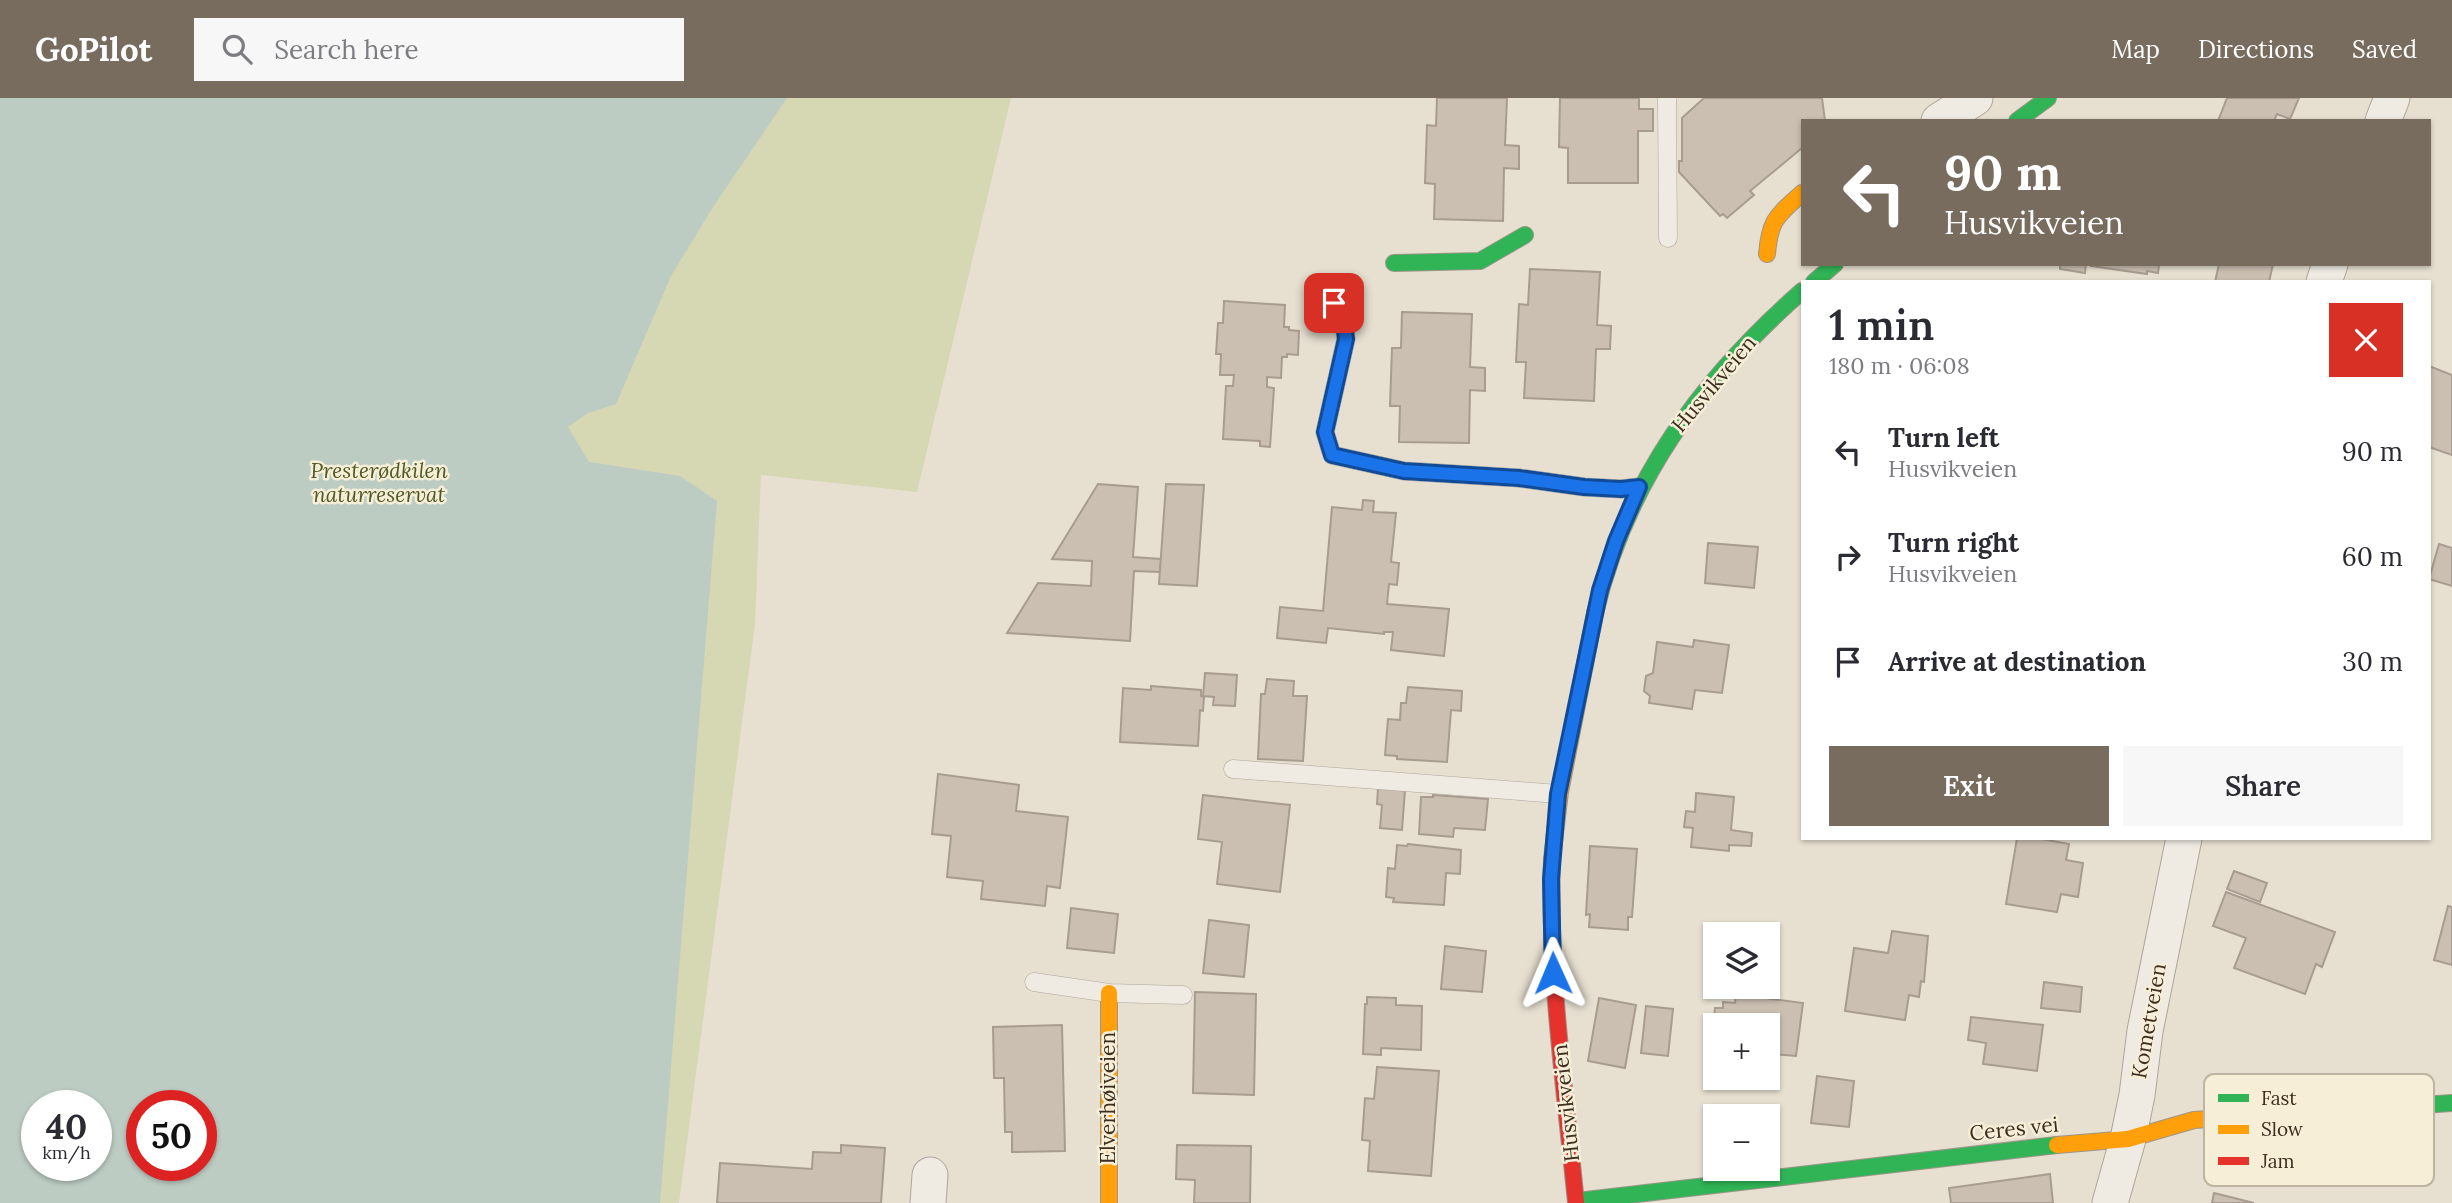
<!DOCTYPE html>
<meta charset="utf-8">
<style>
body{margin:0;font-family:Lora,serif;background:#f7f7f7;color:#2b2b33;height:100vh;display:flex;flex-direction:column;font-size:26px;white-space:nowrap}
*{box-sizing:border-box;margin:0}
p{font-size:23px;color:#7c7c81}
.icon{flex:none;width:38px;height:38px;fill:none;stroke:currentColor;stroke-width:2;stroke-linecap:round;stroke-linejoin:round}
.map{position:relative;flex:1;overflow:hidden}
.details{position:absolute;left:1801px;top:182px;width:630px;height:560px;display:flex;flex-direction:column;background:#fff;border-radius:0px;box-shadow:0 2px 5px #0004}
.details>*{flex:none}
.top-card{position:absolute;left:1801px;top:21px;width:630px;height:147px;border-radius:0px;box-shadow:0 2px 5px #0004;background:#786c5e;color:#fff;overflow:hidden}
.buttons{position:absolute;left:1703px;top:824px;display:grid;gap:14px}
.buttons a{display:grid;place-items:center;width:77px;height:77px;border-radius:0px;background:#fff;box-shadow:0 2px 5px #0004;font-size:35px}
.speed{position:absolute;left:21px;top:992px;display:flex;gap:14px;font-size:35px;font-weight:700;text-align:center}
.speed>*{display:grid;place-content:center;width:91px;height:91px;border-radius:50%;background:#fff;box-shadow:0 2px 5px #0004;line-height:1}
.speed small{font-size:18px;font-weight:400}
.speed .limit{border:10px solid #d22;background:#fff;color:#111}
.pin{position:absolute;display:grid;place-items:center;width:60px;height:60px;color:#fff;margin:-30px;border-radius:14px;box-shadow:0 4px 10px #0006}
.me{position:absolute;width:77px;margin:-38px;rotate:359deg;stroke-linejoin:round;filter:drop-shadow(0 0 5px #0008)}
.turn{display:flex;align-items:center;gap:24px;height:147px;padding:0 28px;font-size:32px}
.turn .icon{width:91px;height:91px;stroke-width:2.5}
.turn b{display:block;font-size:49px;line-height:60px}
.round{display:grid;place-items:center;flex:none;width:74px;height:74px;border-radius:0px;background:#f7f7f7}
.overview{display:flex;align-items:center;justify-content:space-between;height:119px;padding:0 28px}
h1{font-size:42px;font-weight:600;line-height:52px}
.button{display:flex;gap:14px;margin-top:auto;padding:14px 28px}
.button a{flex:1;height:80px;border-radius:0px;background:#786c5e;color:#fff;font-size:28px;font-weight:600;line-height:80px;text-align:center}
.button a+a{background:#f7f7f7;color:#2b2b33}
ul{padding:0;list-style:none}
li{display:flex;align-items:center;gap:21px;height:105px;padding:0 28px}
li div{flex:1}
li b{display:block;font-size:26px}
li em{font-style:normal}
header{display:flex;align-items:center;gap:42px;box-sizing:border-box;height:98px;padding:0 35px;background:#786c5e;color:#fff}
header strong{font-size:33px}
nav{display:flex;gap:38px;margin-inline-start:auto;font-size:24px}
.search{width:490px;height:63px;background:#f7f7f7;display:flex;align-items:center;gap:18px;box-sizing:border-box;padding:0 24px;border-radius:0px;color:#7c7c81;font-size:26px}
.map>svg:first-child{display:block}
.green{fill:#d6d7b3;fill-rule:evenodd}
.water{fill:#bcccc2;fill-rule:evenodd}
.building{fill:#cbbfb2;stroke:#a89c90;stroke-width:2}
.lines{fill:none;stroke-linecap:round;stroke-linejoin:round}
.lane-casing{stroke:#ada599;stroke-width:19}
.street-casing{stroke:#ada599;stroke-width:37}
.fast-casing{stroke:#9c958a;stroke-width:18}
.slow-casing{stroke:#9c958a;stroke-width:18}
.jam-casing{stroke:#9c958a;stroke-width:18}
.lane{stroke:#efebe3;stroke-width:18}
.street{stroke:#efebe3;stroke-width:35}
.fast{stroke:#30b455;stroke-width:16}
.slow{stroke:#ff9f0a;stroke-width:16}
.jam{stroke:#e5322d;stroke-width:16}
.route-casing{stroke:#114b97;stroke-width:18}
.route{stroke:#1a73e8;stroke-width:12}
.labels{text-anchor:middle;stroke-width:5;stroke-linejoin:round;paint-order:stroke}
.street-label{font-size:21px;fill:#3d2e20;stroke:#f7eed8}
.park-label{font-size:21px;font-style:italic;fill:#4d5a26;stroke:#f7eed8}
.key{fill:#f7eed8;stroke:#bfb4a1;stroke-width:2}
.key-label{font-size:19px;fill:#3d2e20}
</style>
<header>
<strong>GoPilot</strong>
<div class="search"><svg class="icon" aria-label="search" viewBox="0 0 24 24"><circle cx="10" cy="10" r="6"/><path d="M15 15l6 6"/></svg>Search here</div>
<nav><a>Map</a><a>Directions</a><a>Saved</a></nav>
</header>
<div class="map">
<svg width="2452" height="1105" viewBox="0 0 2452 1105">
<rect width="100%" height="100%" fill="#e7e0d1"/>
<!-- green -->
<path class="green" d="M0,0H1011L917,394L761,377L755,526L679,1105H0ZM37,1008H96V1068H37ZM142,1008H201V1068H142Z"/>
<!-- water -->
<path class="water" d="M0,0H787L713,109L671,178L616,306L588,315L568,329L589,364L680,378L717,403L660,1105H0ZM37,1008H96V1068H37ZM142,1008H201V1068H142Z"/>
<!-- building -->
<g class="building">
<polygon points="1437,0 1507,0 1505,47 1519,48 1519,71 1504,70 1503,123 1434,121 1435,86 1425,85 1427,27 1436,28"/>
<polygon points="1560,0 1639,0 1639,11 1653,11 1653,33 1638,33 1638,85 1568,85 1568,50 1559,49"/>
<polygon points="1704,0 1822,0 1825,23 1802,23 1802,50 1750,93 1754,97 1727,120 1723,116 1720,118 1679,74 1679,63 1682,63 1682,20"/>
<polygon points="2227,0 2299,0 2290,21 2277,16 2274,23 2218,23"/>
<polygon points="2060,166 2086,166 2085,175 2060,171"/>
<polygon points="2092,166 2159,166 2158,175 2147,173 2147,176 2091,168"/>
<polygon points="2219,166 2273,166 2269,184 2215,184"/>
<polygon points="1530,171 1600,174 1597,227 1611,228 1610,251 1596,251 1594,303 1524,300 1526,264 1516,264 1519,206 1528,207"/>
<polygon points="1224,203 1285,207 1284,229 1289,229 1289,232 1299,233 1298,257 1287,256 1287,259 1282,259 1281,280 1267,279 1267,289 1274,290 1270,349 1260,348 1260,343 1223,341 1226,288 1233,288 1234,277 1220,277 1221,256 1216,256 1218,225 1223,225"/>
<polygon points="1402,214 1472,216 1470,269 1485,270 1485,293 1470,292 1469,345 1399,344 1400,308 1390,308 1392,250 1401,250"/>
<polygon points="2429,268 2452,277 2452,357 2429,349"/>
<polygon points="1098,386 1138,389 1133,459 1161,461 1160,474 1134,473 1130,543 1007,535 1038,485 1091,488 1092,463 1052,461"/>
<polygon points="1166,386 1204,387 1197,488 1159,486"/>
<polygon points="1363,402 1374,403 1373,414 1396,415 1391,464 1399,465 1397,487 1389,486 1387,506 1449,511 1444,558 1391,552 1393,534 1384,534 1384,536 1328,530 1326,545 1277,540 1280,509 1323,513 1332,409 1362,412"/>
<polygon points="1708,445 1758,449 1754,490 1705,485"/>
<polygon points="2439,446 2452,450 2452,488 2429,481"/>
<polygon points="1694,542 1729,547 1722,595 1695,592 1692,611 1649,605 1650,598 1644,593 1646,578 1653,575 1657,544 1693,549"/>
<polygon points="1205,575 1237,577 1235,608 1213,607 1214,599 1203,598"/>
<polygon points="1267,581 1294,583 1293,598 1307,598 1303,663 1258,661 1261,596 1265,596"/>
<polygon points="1151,588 1201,592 1201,598 1204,599 1203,613 1200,612 1198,648 1120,644 1123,590 1151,592"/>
<polygon points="1408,589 1462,593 1461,613 1451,612 1447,664 1397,661 1397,658 1385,657 1388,621 1400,622 1401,605 1406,605"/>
<polygon points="938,676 1019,687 1016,713 1068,719 1060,790 1047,788 1045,808 981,801 983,783 947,779 951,738 932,736"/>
<polygon points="1378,690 1405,692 1402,732 1380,730 1382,707 1377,706"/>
<polygon points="1696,695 1734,699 1731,732 1752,735 1751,748 1729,747 1729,753 1691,749 1693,730 1684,729 1686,713 1695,714"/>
<polygon points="1203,697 1290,707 1280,794 1217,786 1222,744 1198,741"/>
<polygon points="1433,697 1488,701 1485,732 1454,730 1453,739 1419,736 1421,699 1433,699"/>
<polygon points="2017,740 2037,740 2069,746 2066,762 2083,765 2078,799 2061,796 2057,814 2006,806"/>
<polygon points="1408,746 1461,752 1460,776 1446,775 1444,807 1393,804 1394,800 1386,799 1388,770 1395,771 1397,747 1407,748"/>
<polygon points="1590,748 1637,751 1632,819 1628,819 1628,832 1589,829 1590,816 1586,817"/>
<polygon points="2234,773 2267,785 2260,804 2227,791"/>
<polygon points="2226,794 2335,834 2322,869 2316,866 2305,896 2234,870 2246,840 2213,828"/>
<polygon points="2448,808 2452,809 2452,867 2434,862"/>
<polygon points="1071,810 1118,816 1114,855 1067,850"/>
<polygon points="1209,822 1249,827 1244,879 1203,875"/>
<polygon points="1892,833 1928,838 1924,884 1921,883 1919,899 1909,897 1905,922 1845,913 1854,850 1888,855"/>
<polygon points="1445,848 1486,853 1482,894 1441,891"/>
<polygon points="2044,884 2082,889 2080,914 2041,910"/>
<polygon points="1195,894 1256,896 1254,997 1193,995"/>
<polygon points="1736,896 1803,905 1796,958 1773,956 1774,945 1768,945 1768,928 1715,928 1715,961 1709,960 1715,910 1723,910 1723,904 1735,905"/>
<polygon points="1367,899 1396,900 1396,907 1422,908 1421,952 1381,950 1381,957 1363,956 1365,906 1367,906"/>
<polygon points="1599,900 1636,907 1625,970 1588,963"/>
<polygon points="1646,908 1673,911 1668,958 1641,955"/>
<polygon points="1971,919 2043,927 2037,973 1983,966 1986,945 1968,942"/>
<polygon points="1062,927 1065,1053 1012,1054 1012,1034 1005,1034 1004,980 994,980 993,929"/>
<polygon points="1377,969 1439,973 1431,1078 1368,1073 1370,1043 1362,1042 1365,1000 1374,1001"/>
<polygon points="1817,978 1854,983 1849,1029 1811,1025"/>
<polygon points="841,1047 885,1050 881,1105 717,1105 720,1065 812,1071 813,1054 841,1055"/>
<polygon points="1177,1047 1251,1048 1250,1105 1194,1105 1195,1082 1176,1081"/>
<polygon points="2050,1076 2053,1105 1951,1105 1949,1090"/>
<polygon points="2214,1095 2254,1105 2212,1105"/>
</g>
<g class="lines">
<!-- lane casing -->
<g class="lane-casing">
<g id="lane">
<polyline points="1667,0 1668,140"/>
<polyline points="1334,205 1343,216 1346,241 1325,334 1332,357 1404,373 1519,380 1584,389 1621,391 1639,389"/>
<polyline points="1233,671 1558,696"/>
<polyline points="1034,884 1109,895 1183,897"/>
</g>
</g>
<!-- street casing -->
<g class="street-casing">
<g id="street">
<polyline points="1939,23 1975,0"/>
<polyline points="2383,23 2392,0"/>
<polyline points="2324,184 2330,166"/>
<polyline points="928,1105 930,1077"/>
<polyline points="2110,1105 2128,1041 2137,997 2145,933 2184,740"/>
</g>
</g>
<!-- fast casing -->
<g class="fast-casing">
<g id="fast">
<polyline points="2017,23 2048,0"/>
<polyline points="1394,165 1480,163 1525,137"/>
<polyline points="1814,184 1835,166"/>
<path d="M1595,515C1627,382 1701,282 1802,193"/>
<polyline points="2318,1014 2452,1005"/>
<polyline points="1580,1105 1586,1102 2057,1047"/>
</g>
</g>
<!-- slow casing -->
<g class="slow-casing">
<g id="slow">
<path d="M1767,156C1770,121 1777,118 1802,95"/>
<polyline points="1552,761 1560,694 1595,515"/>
<polyline points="1109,895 1109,1105"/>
<polyline points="2057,1047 2128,1041 2194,1022 2318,1014"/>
</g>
</g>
<!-- jam casing -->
<g class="jam-casing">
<path id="jam" d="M1552,761C1548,876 1565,991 1576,1105"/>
</g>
<!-- lane -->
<use href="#lane" class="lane"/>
<!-- street -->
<use href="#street" class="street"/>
<!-- fast -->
<use href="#fast" class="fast"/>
<!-- slow -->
<use href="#slow" class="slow"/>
<!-- jam -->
<use href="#jam" class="jam"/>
</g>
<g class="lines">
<!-- route casing -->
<g class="route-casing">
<polyline id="route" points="1334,205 1343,216 1346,241 1325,334 1332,357 1404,373 1519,380 1584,389 1621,391 1639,389 1616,443 1600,492 1558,696 1551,781 1553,875"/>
</g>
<!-- route -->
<use href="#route" class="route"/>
</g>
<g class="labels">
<!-- street labels -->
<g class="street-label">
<text transform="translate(1714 286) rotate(-50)" y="7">Husvikveien</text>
<text transform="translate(2149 923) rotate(-80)" y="7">Kometveien</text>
<text transform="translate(1108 1000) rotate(-90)" y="7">Elverhøiveien</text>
<text transform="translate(1566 1005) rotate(-96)" y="7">Husvikveien</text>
<text transform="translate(2014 1031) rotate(-6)" y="7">Ceres vei</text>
</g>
<!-- park labels -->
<g class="park-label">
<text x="379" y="380">Presterødkilen<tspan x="379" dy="24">naturreservat</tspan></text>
</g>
</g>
<!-- legend -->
<rect x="2204" y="976" width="230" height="112" rx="10" class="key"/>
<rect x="2218" y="996" width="31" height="8" fill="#30b455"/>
<rect x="2218" y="1027" width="31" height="9" fill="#ff9f0a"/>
<rect x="2218" y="1059" width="31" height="8" fill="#e5322d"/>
<g class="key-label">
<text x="2261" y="1007">Fast</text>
<text x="2261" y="1038">Slow</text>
<text x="2261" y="1070">Jam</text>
</g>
</svg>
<div class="buttons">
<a><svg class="icon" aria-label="layers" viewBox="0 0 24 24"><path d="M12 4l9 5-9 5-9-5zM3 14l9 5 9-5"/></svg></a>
<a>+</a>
<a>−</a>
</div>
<div class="speed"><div>40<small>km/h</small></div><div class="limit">50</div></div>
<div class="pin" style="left:1334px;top:205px;background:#d93025"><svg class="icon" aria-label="arrive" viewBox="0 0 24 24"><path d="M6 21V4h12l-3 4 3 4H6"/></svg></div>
<svg class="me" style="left:1553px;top:875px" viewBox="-20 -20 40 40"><path d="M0-17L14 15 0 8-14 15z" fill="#1a73e8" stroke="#fff" stroke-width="4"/></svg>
<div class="top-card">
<div class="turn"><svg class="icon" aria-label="left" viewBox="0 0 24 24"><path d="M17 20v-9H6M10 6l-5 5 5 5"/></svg><div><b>90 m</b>Husvikveien</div></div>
</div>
<section class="details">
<div class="overview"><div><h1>1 min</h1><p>180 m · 06:08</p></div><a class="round" style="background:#d93025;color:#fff"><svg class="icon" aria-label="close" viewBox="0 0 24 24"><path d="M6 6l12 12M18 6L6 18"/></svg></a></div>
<ul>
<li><svg class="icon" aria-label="left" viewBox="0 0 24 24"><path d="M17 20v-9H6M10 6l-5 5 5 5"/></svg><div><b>Turn left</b><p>Husvikveien</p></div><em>90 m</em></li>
<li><svg class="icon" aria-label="right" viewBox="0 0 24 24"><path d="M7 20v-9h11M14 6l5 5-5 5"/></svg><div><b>Turn right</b><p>Husvikveien</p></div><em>60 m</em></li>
<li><svg class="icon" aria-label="arrive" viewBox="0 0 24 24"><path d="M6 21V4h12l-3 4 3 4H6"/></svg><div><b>Arrive at destination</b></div><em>30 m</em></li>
</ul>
<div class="button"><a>Exit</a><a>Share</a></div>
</section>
</div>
